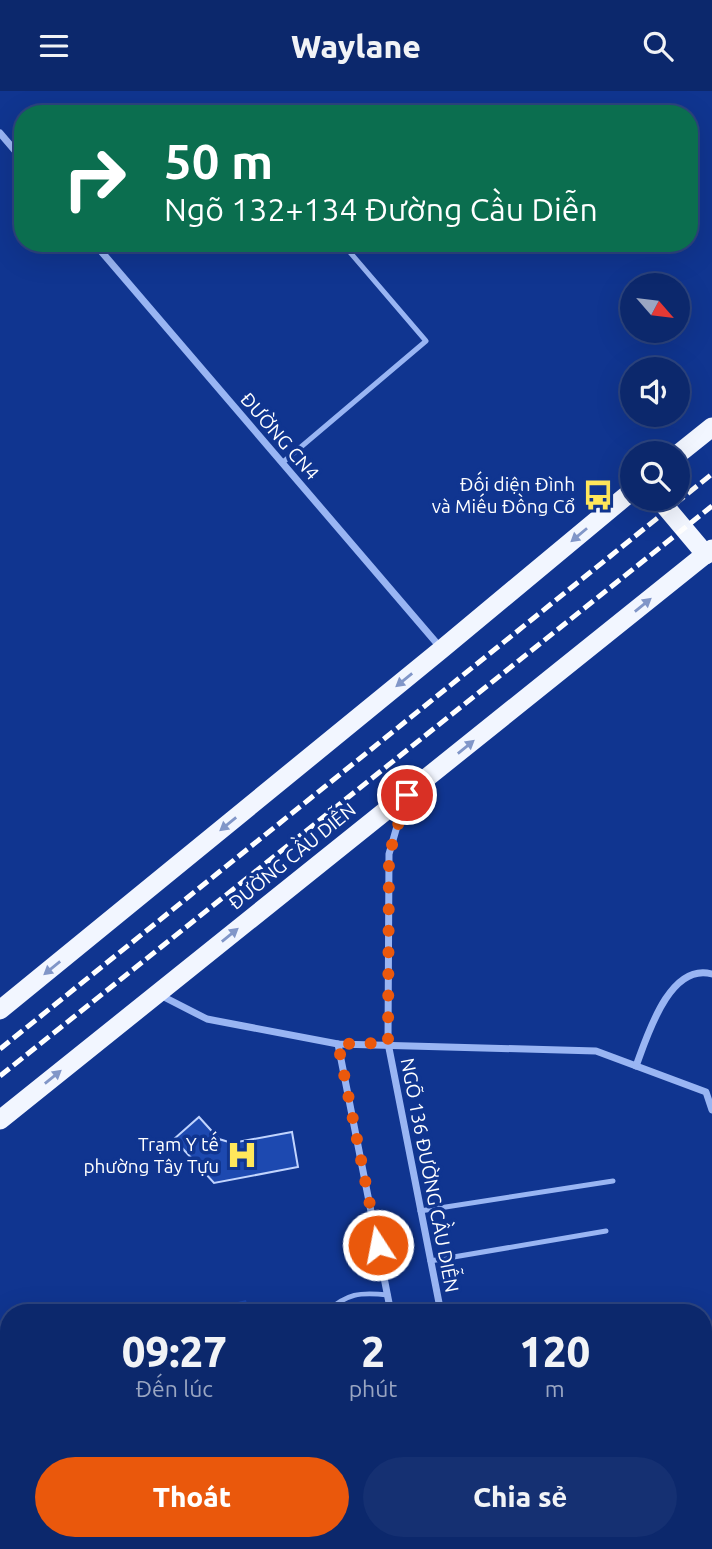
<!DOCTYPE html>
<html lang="vi">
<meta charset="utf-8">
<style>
body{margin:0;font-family:Ubuntu,sans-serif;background:#153072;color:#f1f3f6;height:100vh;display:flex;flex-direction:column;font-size:26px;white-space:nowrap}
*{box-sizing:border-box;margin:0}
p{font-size:23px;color:#9aa6c2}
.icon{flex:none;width:38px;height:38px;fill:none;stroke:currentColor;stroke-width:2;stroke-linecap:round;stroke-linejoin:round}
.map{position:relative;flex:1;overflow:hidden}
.side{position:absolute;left:0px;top:1213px;width:712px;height:247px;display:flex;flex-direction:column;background:#0c286c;border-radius:28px 28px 0 0;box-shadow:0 7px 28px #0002,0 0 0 2px #2c447f}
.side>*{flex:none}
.banner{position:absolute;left:14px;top:14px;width:684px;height:147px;border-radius:28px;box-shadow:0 7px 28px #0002,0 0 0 2px #2c447f;background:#0b6e4f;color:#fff;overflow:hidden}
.needle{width:46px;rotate:118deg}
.buttons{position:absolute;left:620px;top:182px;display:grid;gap:14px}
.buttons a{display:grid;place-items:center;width:70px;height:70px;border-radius:50%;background:#0c286c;box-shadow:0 7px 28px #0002,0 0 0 2px #2c447f;font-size:35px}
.pin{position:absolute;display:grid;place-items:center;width:60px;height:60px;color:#fff;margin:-30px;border:4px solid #fff;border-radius:50%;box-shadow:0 2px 7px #0007}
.me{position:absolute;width:77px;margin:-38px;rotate:349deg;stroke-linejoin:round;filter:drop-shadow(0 0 5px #0008)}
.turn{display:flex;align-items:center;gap:24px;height:147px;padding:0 35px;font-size:32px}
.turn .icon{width:91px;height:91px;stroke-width:2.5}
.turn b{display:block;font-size:49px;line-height:60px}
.eta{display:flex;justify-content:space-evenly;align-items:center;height:119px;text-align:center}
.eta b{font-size:42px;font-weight:800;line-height:49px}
.primary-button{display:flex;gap:14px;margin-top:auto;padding:14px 35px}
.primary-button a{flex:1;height:80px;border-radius:42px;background:#ea580c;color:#fff;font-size:28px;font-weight:800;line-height:80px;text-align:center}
.primary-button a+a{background:#153072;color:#f1f3f6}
header{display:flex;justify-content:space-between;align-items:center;height:91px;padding:0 35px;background:#0c286c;font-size:32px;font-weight:800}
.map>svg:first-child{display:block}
.green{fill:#1744aa}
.building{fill:#1d49b0;stroke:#c1d4fe;stroke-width:2}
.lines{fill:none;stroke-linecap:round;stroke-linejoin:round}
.path{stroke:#99b5f3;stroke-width:4.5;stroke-dasharray:3.5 5;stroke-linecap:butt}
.service{stroke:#99b5f3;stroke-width:5}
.minor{stroke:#99b5f3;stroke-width:7}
.trunk{stroke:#f2f6ff;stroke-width:19}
.rail{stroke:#fff;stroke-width:5;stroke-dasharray:12 5;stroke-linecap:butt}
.oneway{fill:#8196c8}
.route{stroke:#ea580c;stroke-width:12;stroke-dasharray:0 21.6}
.labels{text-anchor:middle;stroke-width:7;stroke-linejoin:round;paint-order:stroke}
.street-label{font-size:19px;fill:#fff;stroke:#103590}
.poi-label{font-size:19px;fill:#fff;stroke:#103590;text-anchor:end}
</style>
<header><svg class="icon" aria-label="menu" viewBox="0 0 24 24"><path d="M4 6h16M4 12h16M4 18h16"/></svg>Waylane<svg class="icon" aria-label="search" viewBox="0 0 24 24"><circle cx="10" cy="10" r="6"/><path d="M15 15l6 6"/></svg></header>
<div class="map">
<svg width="712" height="1458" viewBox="0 0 712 1458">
<rect width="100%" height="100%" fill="#103590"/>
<!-- green -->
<g class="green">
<polygon points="246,1209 249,1221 198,1221"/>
<polygon points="9,1355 9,1451 40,1451 20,1458 0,1458 0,1358"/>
<polygon points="137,1451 237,1451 209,1458 139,1458"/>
<polygon points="311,1451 321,1451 322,1458 278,1458"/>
<polygon points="609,1451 660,1451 661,1458 610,1458"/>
</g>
<!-- building -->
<g class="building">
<polygon points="199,1026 219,1048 232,1052 292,1041 298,1076 214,1092 174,1048"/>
<polygon points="704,1344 706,1344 712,1377 712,1458 685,1458 684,1451 704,1451"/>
<polygon points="543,1451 583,1451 584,1458 544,1458"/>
</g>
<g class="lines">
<!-- path -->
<g class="path">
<polyline points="0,1344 9,1341"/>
<polyline points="80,1458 95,1453"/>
<polyline points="239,1458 269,1451"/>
</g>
<!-- service -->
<g class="service">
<polyline points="282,372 426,250 342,152"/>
<polyline points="420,1120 613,1090"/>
<polyline points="430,1170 606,1140"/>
<path d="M325,1222C347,1202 360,1201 388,1204"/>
<polyline points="355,1451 356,1458"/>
</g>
<!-- minor -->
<g class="minor">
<polyline points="0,42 23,69"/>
<polyline points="94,152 440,556"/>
<polyline points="404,711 389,763 388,952 441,1222"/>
<polyline points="160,904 207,928 338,953 596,960 706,1001 712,1019"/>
<polyline points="338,953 391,1222"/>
<path d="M636,975C647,946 669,871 712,883"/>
<polyline points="436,1451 438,1458"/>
<polyline points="485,1451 487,1458"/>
</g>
<!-- trunk -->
<g class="trunk">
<polyline points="677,364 712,336"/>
<polyline points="659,408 706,464"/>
<polyline points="0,919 442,558 632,400"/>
<polyline points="0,1029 712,458"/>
</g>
<!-- rail -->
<g class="rail">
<polyline points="0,958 712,383"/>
<polyline points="0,985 712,415"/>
</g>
</g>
<!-- one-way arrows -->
<defs><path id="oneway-solid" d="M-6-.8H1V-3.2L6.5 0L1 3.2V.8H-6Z" transform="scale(1.75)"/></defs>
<g class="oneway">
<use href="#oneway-solid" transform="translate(579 444) rotate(140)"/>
<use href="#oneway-solid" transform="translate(643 514) rotate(-39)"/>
<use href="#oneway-solid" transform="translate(404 589) rotate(141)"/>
<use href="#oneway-solid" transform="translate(466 656) rotate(-39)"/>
<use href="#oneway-solid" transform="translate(228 733) rotate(141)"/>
<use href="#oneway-solid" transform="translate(230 844) rotate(-39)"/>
<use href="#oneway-solid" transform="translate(52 877) rotate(141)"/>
<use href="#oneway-solid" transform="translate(53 986) rotate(-39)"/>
</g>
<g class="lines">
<!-- route -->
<polyline class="route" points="378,1154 338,953 388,952 389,764 407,704"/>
</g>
<!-- icons -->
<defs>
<g id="bus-bare" transform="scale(2.415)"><path d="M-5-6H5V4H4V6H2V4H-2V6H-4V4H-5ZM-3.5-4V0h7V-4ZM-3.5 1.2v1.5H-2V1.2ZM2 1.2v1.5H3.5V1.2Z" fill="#ffe75b" stroke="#103590" stroke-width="2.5" paint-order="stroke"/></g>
<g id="hospital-bare" transform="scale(2.415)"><path d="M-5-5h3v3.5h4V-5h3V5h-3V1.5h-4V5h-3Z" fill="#ffe75b" stroke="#103590" stroke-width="2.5" paint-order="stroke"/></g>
</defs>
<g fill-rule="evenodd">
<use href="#bus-bare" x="598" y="404"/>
<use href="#hospital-bare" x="242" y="1064"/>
</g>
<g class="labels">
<!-- street labels -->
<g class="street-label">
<text transform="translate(280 345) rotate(49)" y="7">ĐƯỜNG CN4</text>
<text transform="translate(292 765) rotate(-39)" y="7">ĐƯỜNG CẦU DIỄN</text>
<text transform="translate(430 1084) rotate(79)" y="7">NGÕ 136 ĐƯỜNG CẦU DIỄN</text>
</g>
<!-- poi labels -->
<g class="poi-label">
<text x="575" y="400">Đối diện Đình<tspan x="575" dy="22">và Miếu Đồng Cổ</tspan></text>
<text x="219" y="1060">Trạm Y tế<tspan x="219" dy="22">phường Tây Tựu</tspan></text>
</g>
</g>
</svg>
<div class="buttons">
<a><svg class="needle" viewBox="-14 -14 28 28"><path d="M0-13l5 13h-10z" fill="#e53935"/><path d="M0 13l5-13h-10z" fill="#9aa6c2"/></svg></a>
<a><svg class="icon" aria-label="sound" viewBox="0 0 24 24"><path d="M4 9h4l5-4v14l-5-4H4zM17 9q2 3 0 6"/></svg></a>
<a><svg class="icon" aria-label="search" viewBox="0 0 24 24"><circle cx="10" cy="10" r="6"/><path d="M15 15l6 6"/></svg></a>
</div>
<div class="pin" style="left:407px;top:704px;background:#d93025"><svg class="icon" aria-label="arrive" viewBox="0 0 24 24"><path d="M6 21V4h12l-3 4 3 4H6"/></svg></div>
<svg class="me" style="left:378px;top:1154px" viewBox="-20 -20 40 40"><circle r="17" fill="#ea580c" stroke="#fff" stroke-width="3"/><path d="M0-11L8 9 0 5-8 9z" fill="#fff"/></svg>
<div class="banner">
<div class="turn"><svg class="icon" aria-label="right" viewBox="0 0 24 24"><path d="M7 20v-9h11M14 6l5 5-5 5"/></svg><div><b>50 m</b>Ngõ 132+134 Đường Cầu Diễn</div></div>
</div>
<section class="side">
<div class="eta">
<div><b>09:27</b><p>Đến lúc</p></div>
<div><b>2</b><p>phút</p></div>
<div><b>120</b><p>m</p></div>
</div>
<div class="primary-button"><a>Thoát</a><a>Chia sẻ</a></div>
</section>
</div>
